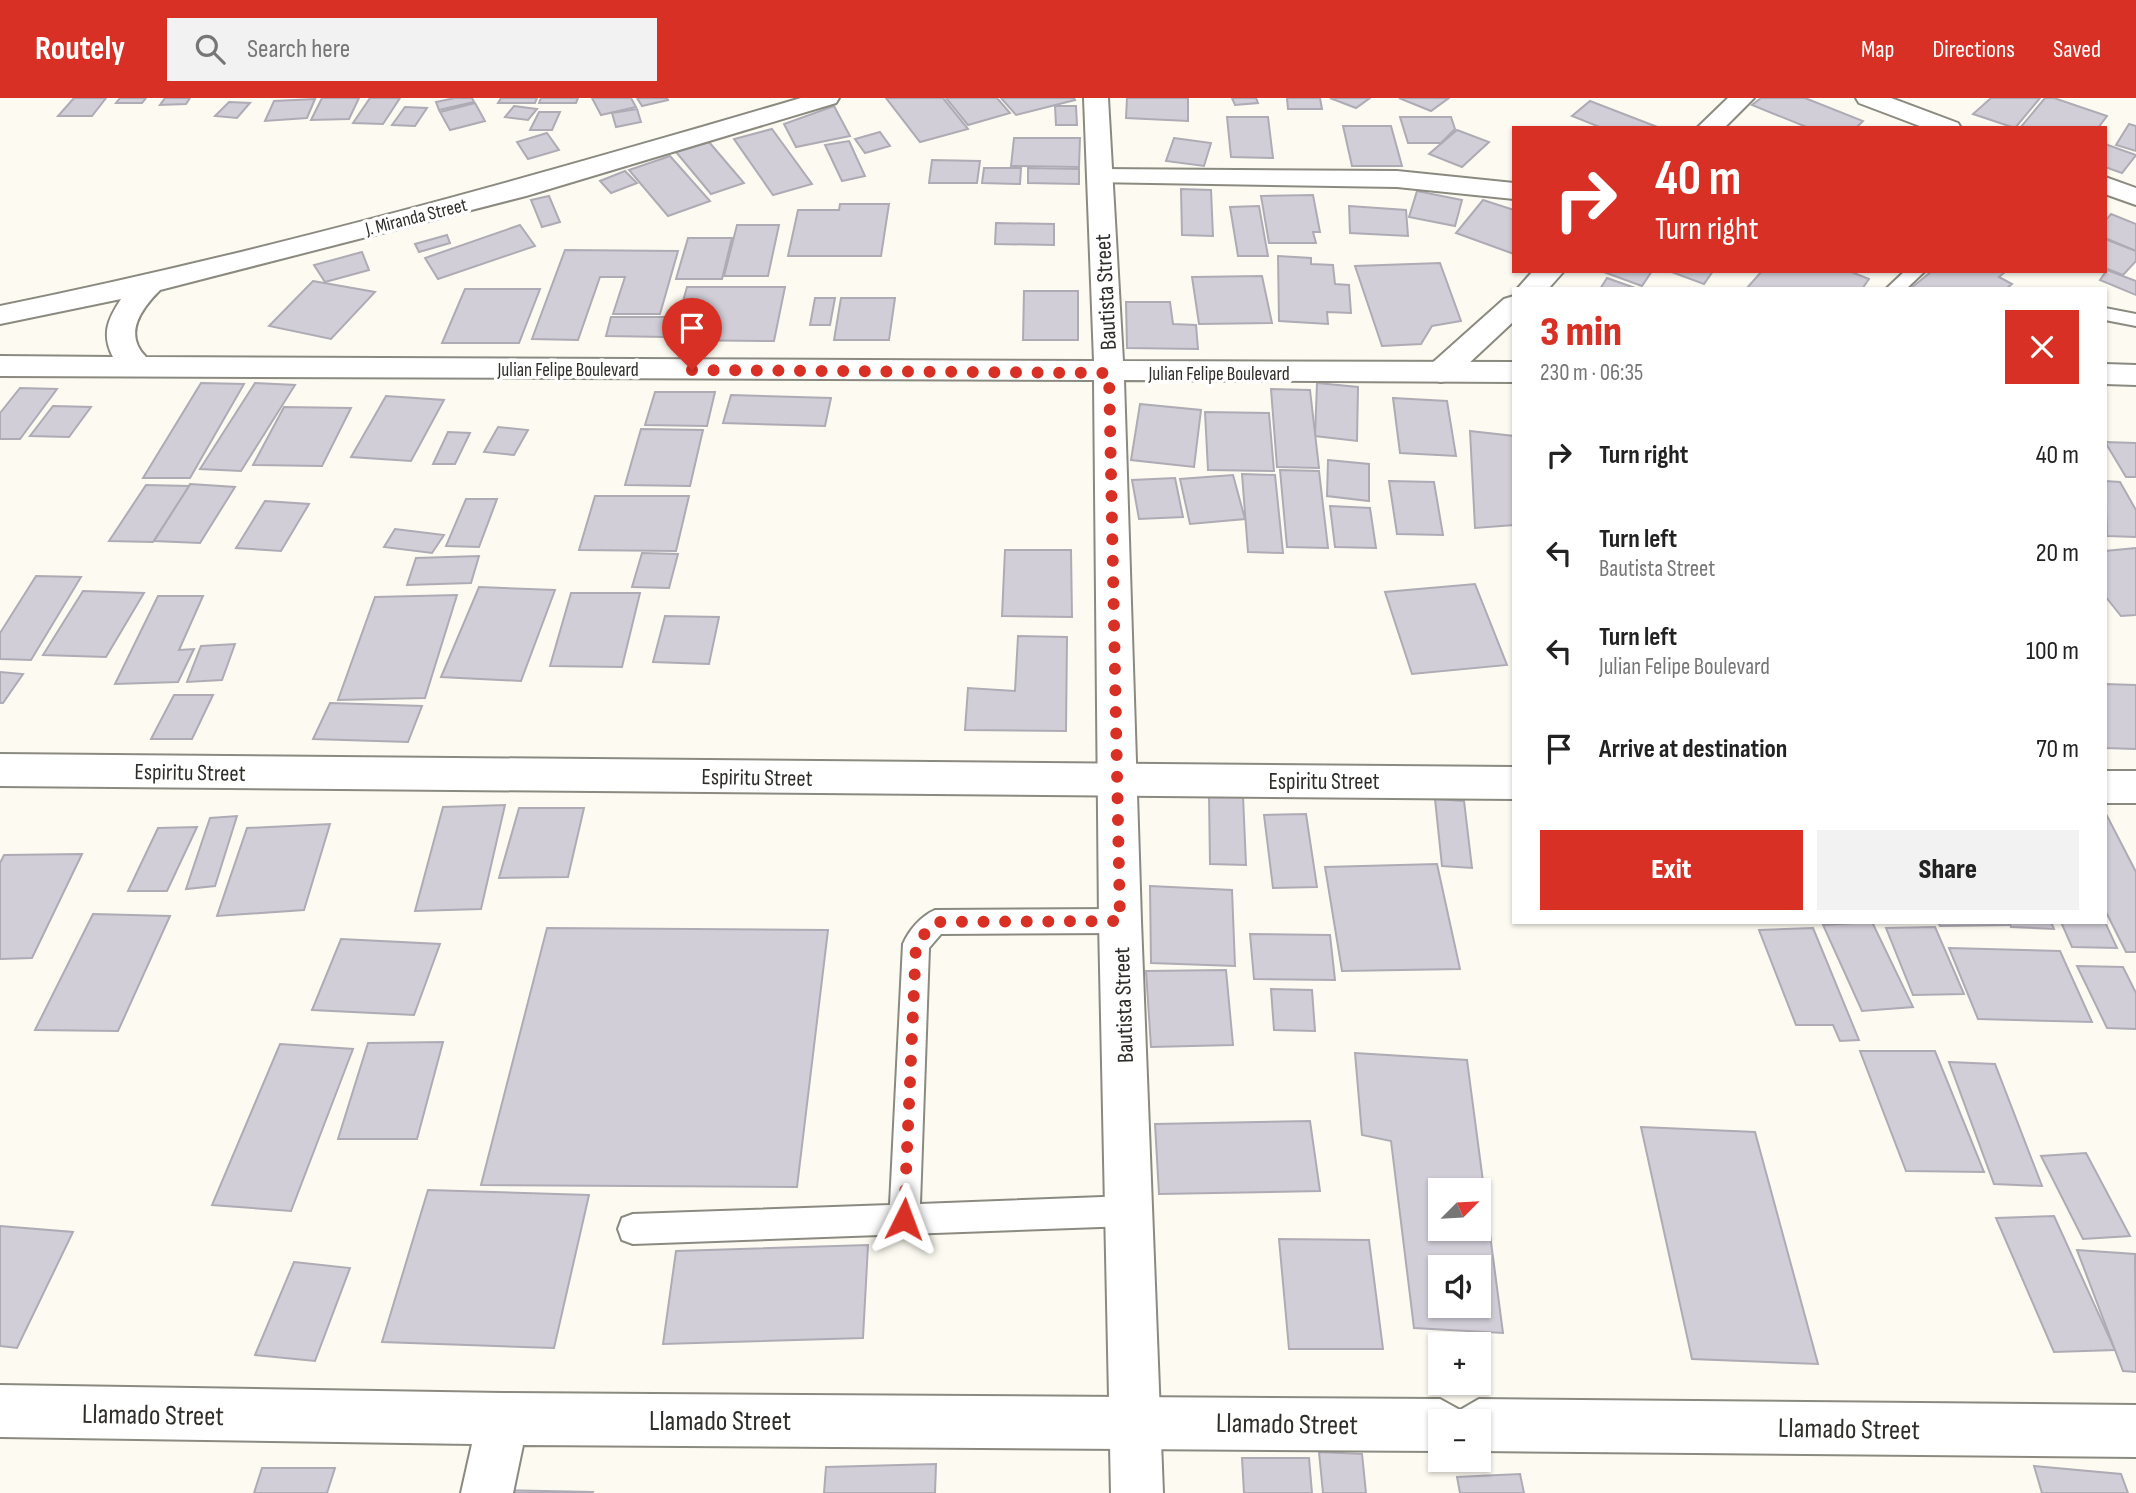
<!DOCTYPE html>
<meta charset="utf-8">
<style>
body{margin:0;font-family:"Sofia Sans Condensed",sans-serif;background:#f2f2f2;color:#222;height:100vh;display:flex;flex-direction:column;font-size:26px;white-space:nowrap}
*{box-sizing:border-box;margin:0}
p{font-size:23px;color:#767676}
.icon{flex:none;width:38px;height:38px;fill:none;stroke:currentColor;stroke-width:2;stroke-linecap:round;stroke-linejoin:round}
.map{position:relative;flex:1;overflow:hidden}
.panel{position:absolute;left:1512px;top:189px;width:595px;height:637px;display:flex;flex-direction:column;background:#fff;border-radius:0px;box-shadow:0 2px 5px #0004}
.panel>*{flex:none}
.hud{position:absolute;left:1512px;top:28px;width:595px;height:147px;border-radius:0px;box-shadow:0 2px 5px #0004;background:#d93025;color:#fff;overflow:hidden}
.needle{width:46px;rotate:66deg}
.controls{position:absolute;left:1428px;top:1080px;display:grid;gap:14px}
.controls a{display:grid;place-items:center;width:63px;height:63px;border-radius:0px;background:#fff;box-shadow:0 2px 5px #0004;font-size:35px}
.pin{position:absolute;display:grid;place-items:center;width:60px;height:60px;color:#fff;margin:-72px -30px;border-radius:50% 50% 50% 0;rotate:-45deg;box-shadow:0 0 7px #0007}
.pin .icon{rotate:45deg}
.me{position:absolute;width:77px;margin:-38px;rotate:3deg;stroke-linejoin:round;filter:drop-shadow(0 0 5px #0008)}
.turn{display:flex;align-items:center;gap:24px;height:147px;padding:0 28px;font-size:32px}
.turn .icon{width:91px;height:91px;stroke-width:2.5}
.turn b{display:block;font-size:49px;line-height:60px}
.round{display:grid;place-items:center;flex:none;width:74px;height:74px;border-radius:0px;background:#f2f2f2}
.headline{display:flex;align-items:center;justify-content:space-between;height:119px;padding:0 28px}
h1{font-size:42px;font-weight:800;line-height:52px;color:#d93025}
.primary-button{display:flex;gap:14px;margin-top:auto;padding:14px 28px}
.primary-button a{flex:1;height:80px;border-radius:0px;background:#d93025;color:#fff;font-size:28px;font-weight:800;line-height:80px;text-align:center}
.primary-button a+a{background:#f2f2f2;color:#222}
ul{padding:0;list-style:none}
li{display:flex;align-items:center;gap:21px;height:98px;padding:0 28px}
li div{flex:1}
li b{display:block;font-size:26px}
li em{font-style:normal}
header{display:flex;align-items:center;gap:42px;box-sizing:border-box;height:98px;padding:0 35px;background:#d93025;color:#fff}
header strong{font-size:33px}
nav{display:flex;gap:38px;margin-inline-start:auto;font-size:24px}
.search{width:490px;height:63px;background:#f2f2f2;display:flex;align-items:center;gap:18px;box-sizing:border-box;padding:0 24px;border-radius:0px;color:#767676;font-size:26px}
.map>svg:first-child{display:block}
.building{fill:#d1ced8;stroke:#aeabb5;stroke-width:2;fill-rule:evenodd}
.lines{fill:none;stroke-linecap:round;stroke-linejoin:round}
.lane-casing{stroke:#8b8a80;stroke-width:4}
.street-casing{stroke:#8b8a80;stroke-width:4}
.secondary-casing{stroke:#8b8a80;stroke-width:4}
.lane{fill:#fff;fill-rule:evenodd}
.street{fill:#fff;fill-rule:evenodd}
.secondary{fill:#fff;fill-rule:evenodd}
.route{stroke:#d93025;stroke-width:12;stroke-dasharray:0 21.6}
.labels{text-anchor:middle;stroke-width:7;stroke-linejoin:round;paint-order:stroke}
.far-street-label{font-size:19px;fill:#2e2d29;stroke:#fff}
.street-label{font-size:23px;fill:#2e2d29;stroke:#fff}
.near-street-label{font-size:28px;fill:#2e2d29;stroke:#fff}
</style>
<header>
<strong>Routely</strong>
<div class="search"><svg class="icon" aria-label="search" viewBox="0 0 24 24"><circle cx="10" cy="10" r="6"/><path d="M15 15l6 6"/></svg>Search here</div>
<nav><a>Map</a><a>Directions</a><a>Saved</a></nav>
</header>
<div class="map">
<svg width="2136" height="1395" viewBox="0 0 2136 1395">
<rect width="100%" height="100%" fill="#fdfbf1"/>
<!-- building -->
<g class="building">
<polygon points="74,0 106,0 92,18 58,18"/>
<polygon points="120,0 146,0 142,5 116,5"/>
<polygon points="165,0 190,0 186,6 160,7"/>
<polygon points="322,0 359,0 349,21 311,22"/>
<polygon points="370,0 400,0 383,26 353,25"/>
<polygon points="455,0 472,0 474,4 439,12 436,4"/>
<polygon points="501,0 537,0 535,5 498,5"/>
<polygon points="541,0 578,0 576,5 539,5"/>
<polygon points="592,0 631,0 636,9 601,17"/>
<polygon points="637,0 667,0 668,2 642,8"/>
<polygon points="886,0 943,0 968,31 920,44"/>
<polygon points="946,0 997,0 1010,15 968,27"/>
<polygon points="1001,0 1074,0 1075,2 1016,17"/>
<polygon points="1127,0 1188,0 1188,23 1126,20"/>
<polygon points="1232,0 1256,0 1258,5 1235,7"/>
<polygon points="1287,0 1320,0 1322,11 1288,11"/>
<polygon points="1330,0 1370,0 1356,10"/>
<polygon points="1399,0 1449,0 1431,13"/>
<polygon points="1761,0 1805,0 1863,23 1856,30 1809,30 1752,7"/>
<polygon points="1991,0 2040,0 2015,30 1973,16"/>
<polygon points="2045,0 2054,0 2107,18 2098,30 2020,30"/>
<polygon points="315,1 307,20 265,23 274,3"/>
<polygon points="1590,3 1660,30 1602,30 1572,18"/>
<polygon points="229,4 250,5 237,20 215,18"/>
<polygon points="475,5 485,23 450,32 440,14"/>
<polygon points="514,8 537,11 528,22 505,19"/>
<polygon points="834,8 850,38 796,49 784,26"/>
<polygon points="1055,8 1076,8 1077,27 1056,27"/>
<polygon points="405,9 427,10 415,28 392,27"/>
<polygon points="637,11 641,24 616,29 612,15"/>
<polygon points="539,14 560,14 552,32 530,32"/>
<polygon points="1227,19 1268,19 1273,60 1231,59"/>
<polygon points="1400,19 1451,19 1455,31 1441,45 1408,45"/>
<polygon points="2129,26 2136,28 2136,53 2116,47"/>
<polygon points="1343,28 1391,28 1402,68 1352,68"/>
<polygon points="772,31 812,86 773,97 734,41"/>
<polygon points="1457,32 1489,44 1462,69 1429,56"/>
<polygon points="880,34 890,48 865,55 855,41"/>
<polygon points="547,35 559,52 528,61 517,44"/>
<polygon points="1014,40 1080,40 1079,69 1011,68"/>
<polygon points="1174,40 1211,45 1204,68 1166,63"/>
<polygon points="849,43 865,78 842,83 825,47"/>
<polygon points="709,44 744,85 711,96 676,54"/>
<polygon points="2105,46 2136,57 2122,75 2105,69"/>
<polygon points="670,58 710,103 668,118 629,72"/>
<polygon points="932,62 980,63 977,85 929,85"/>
<polygon points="984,70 1021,70 1020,86 982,85"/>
<polygon points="1028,70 1079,71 1079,86 1028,85"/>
<polygon points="625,73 637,85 611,95 600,83"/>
<polygon points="1181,91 1211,92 1213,138 1182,137"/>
<polygon points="1417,93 1462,102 1455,128 1409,119"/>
<polygon points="1313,97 1320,134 1313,134 1316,145 1269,145 1261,98"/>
<polygon points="549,98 560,124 542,129 531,102"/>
<polygon points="1483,102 1514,112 1514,156 1456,135"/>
<polygon points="840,106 889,106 881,158 788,158 798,112 839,112"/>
<polygon points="1259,108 1268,158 1238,158 1230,109"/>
<polygon points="1349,108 1406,112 1408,138 1350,135"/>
<polygon points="2111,116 2136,126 2136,153 2105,140 2105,123"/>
<polygon points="996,125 1054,126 1054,147 995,146"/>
<polygon points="520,127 535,148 438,181 425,160"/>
<polygon points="737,127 779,127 768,178 724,178"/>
<polygon points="447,137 450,145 419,154 415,146"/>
<polygon points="688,140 732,140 722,181 676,181"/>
<polygon points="2105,141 2136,153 2136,163 2123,177 2105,170"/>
<polygon points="565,152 678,153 660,216 613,216 625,179 600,179 578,242 532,241"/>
<polygon points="362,154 369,172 325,184 314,167"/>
<polygon points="1278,158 1311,160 1311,166 1333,167 1335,186 1349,187 1351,215 1327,214 1328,226 1279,223"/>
<polygon points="1440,165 1461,223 1432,228 1421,246 1382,248 1355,168"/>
<polygon points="2107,172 2136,183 2136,197 2100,182"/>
<polygon points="1601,173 1652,173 1642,188"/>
<polygon points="1669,173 1713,173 1704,186"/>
<polygon points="1762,173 1849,173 1869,181 1862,191 1746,191"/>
<polygon points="1932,173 2006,173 1999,179 2012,186 2006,191 1910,191"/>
<polygon points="1262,178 1272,225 1199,226 1192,179"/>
<polygon points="1607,180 1638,191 1600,191"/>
<polygon points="313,183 375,194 331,241 269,228"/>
<polygon points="687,189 785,189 774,243 672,242"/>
<polygon points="465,191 540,191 519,245 442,245"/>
<polygon points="1024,193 1078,193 1078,242 1023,242"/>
<polygon points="815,200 835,200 830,227 810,227"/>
<polygon points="841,200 895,200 889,242 834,242"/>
<polygon points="1126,204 1170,204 1173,226 1196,227 1198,251 1127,250"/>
<polygon points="611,219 672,219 667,239 606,238"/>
<polygon points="201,285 244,286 190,380 143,380"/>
<polygon points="255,285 295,287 241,373 200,371"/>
<polygon points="1317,285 1358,289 1357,343 1315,338"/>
<polygon points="20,290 57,291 20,341 0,341 0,315"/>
<polygon points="1271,291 1310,292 1319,370 1277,369"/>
<polygon points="655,294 715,294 707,328 645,327"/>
<polygon points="731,297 831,300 825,328 723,325"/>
<polygon points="386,298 444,302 411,363 351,359"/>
<polygon points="1393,300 1447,303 1456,358 1400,355"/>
<polygon points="1140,306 1201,312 1194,369 1131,362"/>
<polygon points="53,308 91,309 69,339 30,338"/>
<polygon points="284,309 351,310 322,368 253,367"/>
<polygon points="1205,314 1269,315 1274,373 1208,372"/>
<polygon points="498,329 528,332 514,357 484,354"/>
<polygon points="641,331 703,332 690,388 625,387"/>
<polygon points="1470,333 1514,338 1514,427 1475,430"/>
<polygon points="448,334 470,335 455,366 433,366"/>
<polygon points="2105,344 2136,345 2136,379 2126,379"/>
<polygon points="1328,362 1369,366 1369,403 1327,398"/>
<polygon points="1280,372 1319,373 1328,450 1287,449"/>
<polygon points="1242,376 1275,377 1283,455 1248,454"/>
<polygon points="1233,377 1245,421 1190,426 1180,381"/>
<polygon points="1175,380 1183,419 1139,421 1132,382"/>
<polygon points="1389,383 1434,384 1443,437 1397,436"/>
<polygon points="2105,383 2120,384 2136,412 2136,439 2107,438"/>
<polygon points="190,386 235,389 200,445 154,443"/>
<polygon points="146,387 189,388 153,444 109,443"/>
<polygon points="595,398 689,398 676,453 579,452"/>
<polygon points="466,401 497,401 479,449 446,448"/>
<polygon points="265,403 309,406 281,453 236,450"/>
<polygon points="1330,408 1370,410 1376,450 1335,449"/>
<polygon points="395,431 444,437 432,455 384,449"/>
<polygon points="2136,450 2136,517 2121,518 2105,498 2105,453"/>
<polygon points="1005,452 1071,452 1072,519 1002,518"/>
<polygon points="642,455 678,456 669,490 632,489"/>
<polygon points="479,458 471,485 407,487 416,460"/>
<polygon points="36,478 81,479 31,562 0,561 0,535"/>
<polygon points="1475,486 1507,567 1412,576 1385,494"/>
<polygon points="479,489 555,492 521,583 441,579"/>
<polygon points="83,493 144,495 106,559 43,557"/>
<polygon points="571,495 640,495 622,569 550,568"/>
<polygon points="457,497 425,600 338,602 375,499"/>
<polygon points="158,498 203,498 179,552 194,551 178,584 115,586"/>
<polygon points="665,518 719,519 709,566 653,564"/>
<polygon points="1018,538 1067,539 1066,633 965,632 968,590 1015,593"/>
<polygon points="235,546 222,582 187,584 201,548"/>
<polygon points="0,574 23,576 3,605 0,605"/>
<polygon points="2105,586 2136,587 2136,651 2105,650"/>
<polygon points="174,597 213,597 192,641 151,641"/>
<polygon points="330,605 422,608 408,644 313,641"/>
<polygon points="1209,697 1243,698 1246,767 1210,766"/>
<polygon points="1435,701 1464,703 1472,770 1442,768"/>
<polygon points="505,707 481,811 415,813 443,709"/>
<polygon points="519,710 584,710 568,779 499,780"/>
<polygon points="2105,714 2136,774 2136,854 2126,854 2105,812"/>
<polygon points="1306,716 1317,789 1273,790 1264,717"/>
<polygon points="237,718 215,788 186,791 210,720"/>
<polygon points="330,726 304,812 217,818 247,730"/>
<polygon points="197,729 167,793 128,793 158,730"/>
<polygon points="82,756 32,860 0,861 0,765 4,757"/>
<polygon points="1437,766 1460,871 1342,873 1325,769"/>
<polygon points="1150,788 1232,792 1235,868 1151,865"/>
<polygon points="93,816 170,818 118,933 35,932"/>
<polygon points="1872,824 1913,909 1862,913 1823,827"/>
<polygon points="1938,824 2008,824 2010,827 1940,828"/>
<polygon points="2009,824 2051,824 2054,831 2011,829"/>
<polygon points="2061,824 2105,824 2117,850 2072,849"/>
<polygon points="1935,829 1964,896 1913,897 1886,830"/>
<polygon points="547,830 828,832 797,1089 481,1087"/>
<polygon points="1813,830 1859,942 1840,943 1833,927 1796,927 1759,832"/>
<polygon points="1250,836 1330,837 1335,882 1254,881"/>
<polygon points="341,841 440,846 414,917 312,912"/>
<polygon points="1949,850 2060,853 2092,924 1978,921"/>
<polygon points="2077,868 2123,869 2136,895 2136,931 2107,930"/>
<polygon points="1226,872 1233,947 1151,949 1146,873"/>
<polygon points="1271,891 1312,892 1315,933 1274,932"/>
<polygon points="443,944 417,1041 338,1041 368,945"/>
<polygon points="280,946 353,951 291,1113 212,1107"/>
<polygon points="1860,953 1935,953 1984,1074 1906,1073"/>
<path d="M1355,955L1467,962L1503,1235L1414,1230L1391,1043L1362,1037ZM1440,1092H1479V1130H1440ZM1440,1169H1479V1208H1440Z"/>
<polygon points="1949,964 1995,966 2042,1088 1994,1086"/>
<polygon points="1310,1023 1320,1093 1159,1096 1155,1026"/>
<polygon points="1641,1029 1755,1034 1818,1266 1692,1261"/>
<polygon points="2086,1055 2130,1138 2083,1141 2041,1058"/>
<polygon points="428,1092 589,1097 554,1250 382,1244"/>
<polygon points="2054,1118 2115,1252 2054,1254 1996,1120"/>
<polygon points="0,1128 73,1134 17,1250 0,1248"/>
<polygon points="1279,1141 1369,1142 1383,1251 1289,1251"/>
<polygon points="868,1147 863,1240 663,1246 676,1153"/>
<polygon points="2077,1152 2135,1156 2136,1274 2123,1273"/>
<polygon points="294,1164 350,1170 315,1263 255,1257"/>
<polygon points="1319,1354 1362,1356 1366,1395 1323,1395"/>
<polygon points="1242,1360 1309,1360 1312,1395 1244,1395"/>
<polygon points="936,1366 935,1395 824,1395 826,1369"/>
<polygon points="2034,1368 2121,1376 2128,1395 2042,1395"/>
<polygon points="262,1370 335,1370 327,1395 254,1395"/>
<polygon points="1520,1376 1524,1395 1460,1395 1457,1379"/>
<polygon points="500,1392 594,1394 499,1395"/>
</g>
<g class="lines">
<!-- lane casing -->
<g class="lane-casing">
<g id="lane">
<polygon points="1905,173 1925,173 1906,191 1886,191"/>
<polygon points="2105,210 2136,216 2136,228 2105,222"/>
<path d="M1120,811L1129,815L1133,823L1129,831L1120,835L941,836L929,850L920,1106L1129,1098L1140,1102L1144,1113L1140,1124L1129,1128L633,1146L622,1142L618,1131L622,1120L633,1116L890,1107L903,846C909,832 921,818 935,812Z"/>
</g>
</g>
<!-- street casing -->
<g class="street-casing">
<g id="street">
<polygon points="1728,0 1754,0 1724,30 1697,30"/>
<polygon points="1100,71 1397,73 1514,85 1514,101 1397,89 1091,84 1087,79 1091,74"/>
<polygon points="1533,173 1564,173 1548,191 1517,191"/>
<polygon points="1514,198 1514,223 1452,281 1441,284 1430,281 1426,274 1430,267 1504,201"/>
<polygon points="0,656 1514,669 1514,701 0,688"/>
<rect x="2105" y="673" width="31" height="32"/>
<polygon points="0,1287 503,1295 1440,1301 1460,1312 1479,1301 2136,1307 2136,1359 1479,1353 1479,1323 1440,1323 1440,1353 523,1347 513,1395 461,1395 472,1346 0,1339"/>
</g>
</g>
<!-- secondary casing -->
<g class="secondary-casing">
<g id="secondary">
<path d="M801,0H839L836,5L526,98L160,192C141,211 123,236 146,259L1094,263L1084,0H1108L1123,263L1514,264V284L1124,282L1141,823L1163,1395H1111L1099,823L1094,282L0,278V258L113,259C101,236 108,221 121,201L0,226V208C271,153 536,78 801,0Z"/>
<polygon points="1856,0 1891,0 1958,25 1961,30 1925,30 1859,5"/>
<polygon points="2105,79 2136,90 2136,107 2105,96"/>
<polygon points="2105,266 2136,267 2136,287 2105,286"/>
</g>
</g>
<!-- lane -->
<use href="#lane" class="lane"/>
<!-- street -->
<use href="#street" class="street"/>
<!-- secondary -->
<use href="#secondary" class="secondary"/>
</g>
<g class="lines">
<!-- route -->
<polyline class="route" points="692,272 1109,275 1120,823 935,824 916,846 904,1121"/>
</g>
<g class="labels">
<!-- far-street labels -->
<g class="far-street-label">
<text transform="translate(416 118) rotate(-14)" y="7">J. Miranda Street</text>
<text x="568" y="278">Julian Felipe Boulevard</text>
<text x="1219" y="282">Julian Felipe Boulevard</text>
</g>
<!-- street labels -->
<g class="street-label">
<text transform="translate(1105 194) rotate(-93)" y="8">Bautista Street</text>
<text transform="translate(190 674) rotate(1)" y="8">Espiritu Street</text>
<text transform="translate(757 679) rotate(1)" y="8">Espiritu Street</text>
<text x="1324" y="691">Espiritu Street</text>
<text transform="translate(1123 907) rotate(-92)" y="8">Bautista Street</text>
</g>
<!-- near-street labels -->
<g class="near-street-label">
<text transform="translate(153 1316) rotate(1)" y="10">Llamado Street</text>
<text x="720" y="1332">Llamado Street</text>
<text transform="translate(1287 1325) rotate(1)" y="10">Llamado Street</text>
<text transform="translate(1849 1330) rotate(1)" y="10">Llamado Street</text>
</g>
</g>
</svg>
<div class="controls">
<a><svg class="needle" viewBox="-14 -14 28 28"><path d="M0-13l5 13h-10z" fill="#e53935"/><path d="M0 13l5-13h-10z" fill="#767676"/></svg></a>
<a><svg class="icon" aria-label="sound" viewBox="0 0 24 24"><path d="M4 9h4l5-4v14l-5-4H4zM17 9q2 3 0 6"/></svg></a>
<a>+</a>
<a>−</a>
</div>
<div class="pin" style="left:692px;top:272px;background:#d93025"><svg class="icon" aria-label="arrive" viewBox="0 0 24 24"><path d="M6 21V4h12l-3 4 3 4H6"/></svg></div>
<svg class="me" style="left:904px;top:1121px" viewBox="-20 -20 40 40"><path d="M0-17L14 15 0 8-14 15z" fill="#d93025" stroke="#fff" stroke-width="4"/></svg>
<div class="hud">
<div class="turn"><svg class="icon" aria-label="right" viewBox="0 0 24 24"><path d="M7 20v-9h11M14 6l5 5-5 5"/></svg><div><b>40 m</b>Turn right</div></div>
</div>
<section class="panel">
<div class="headline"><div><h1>3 min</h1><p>230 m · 06:35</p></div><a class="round" style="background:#d93025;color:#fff"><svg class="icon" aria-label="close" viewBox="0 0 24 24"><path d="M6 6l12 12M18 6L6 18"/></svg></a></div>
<ul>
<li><svg class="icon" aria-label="right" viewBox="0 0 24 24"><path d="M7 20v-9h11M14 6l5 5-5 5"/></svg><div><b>Turn right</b></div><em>40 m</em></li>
<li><svg class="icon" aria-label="left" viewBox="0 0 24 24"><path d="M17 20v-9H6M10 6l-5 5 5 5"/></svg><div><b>Turn left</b><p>Bautista Street</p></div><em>20 m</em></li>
<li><svg class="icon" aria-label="left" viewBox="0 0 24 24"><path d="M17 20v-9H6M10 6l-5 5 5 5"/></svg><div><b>Turn left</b><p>Julian Felipe Boulevard</p></div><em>100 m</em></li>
<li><svg class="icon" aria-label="arrive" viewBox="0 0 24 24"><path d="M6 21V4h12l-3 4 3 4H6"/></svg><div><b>Arrive at destination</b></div><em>70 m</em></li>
</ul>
<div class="primary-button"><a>Exit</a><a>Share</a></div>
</section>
</div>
